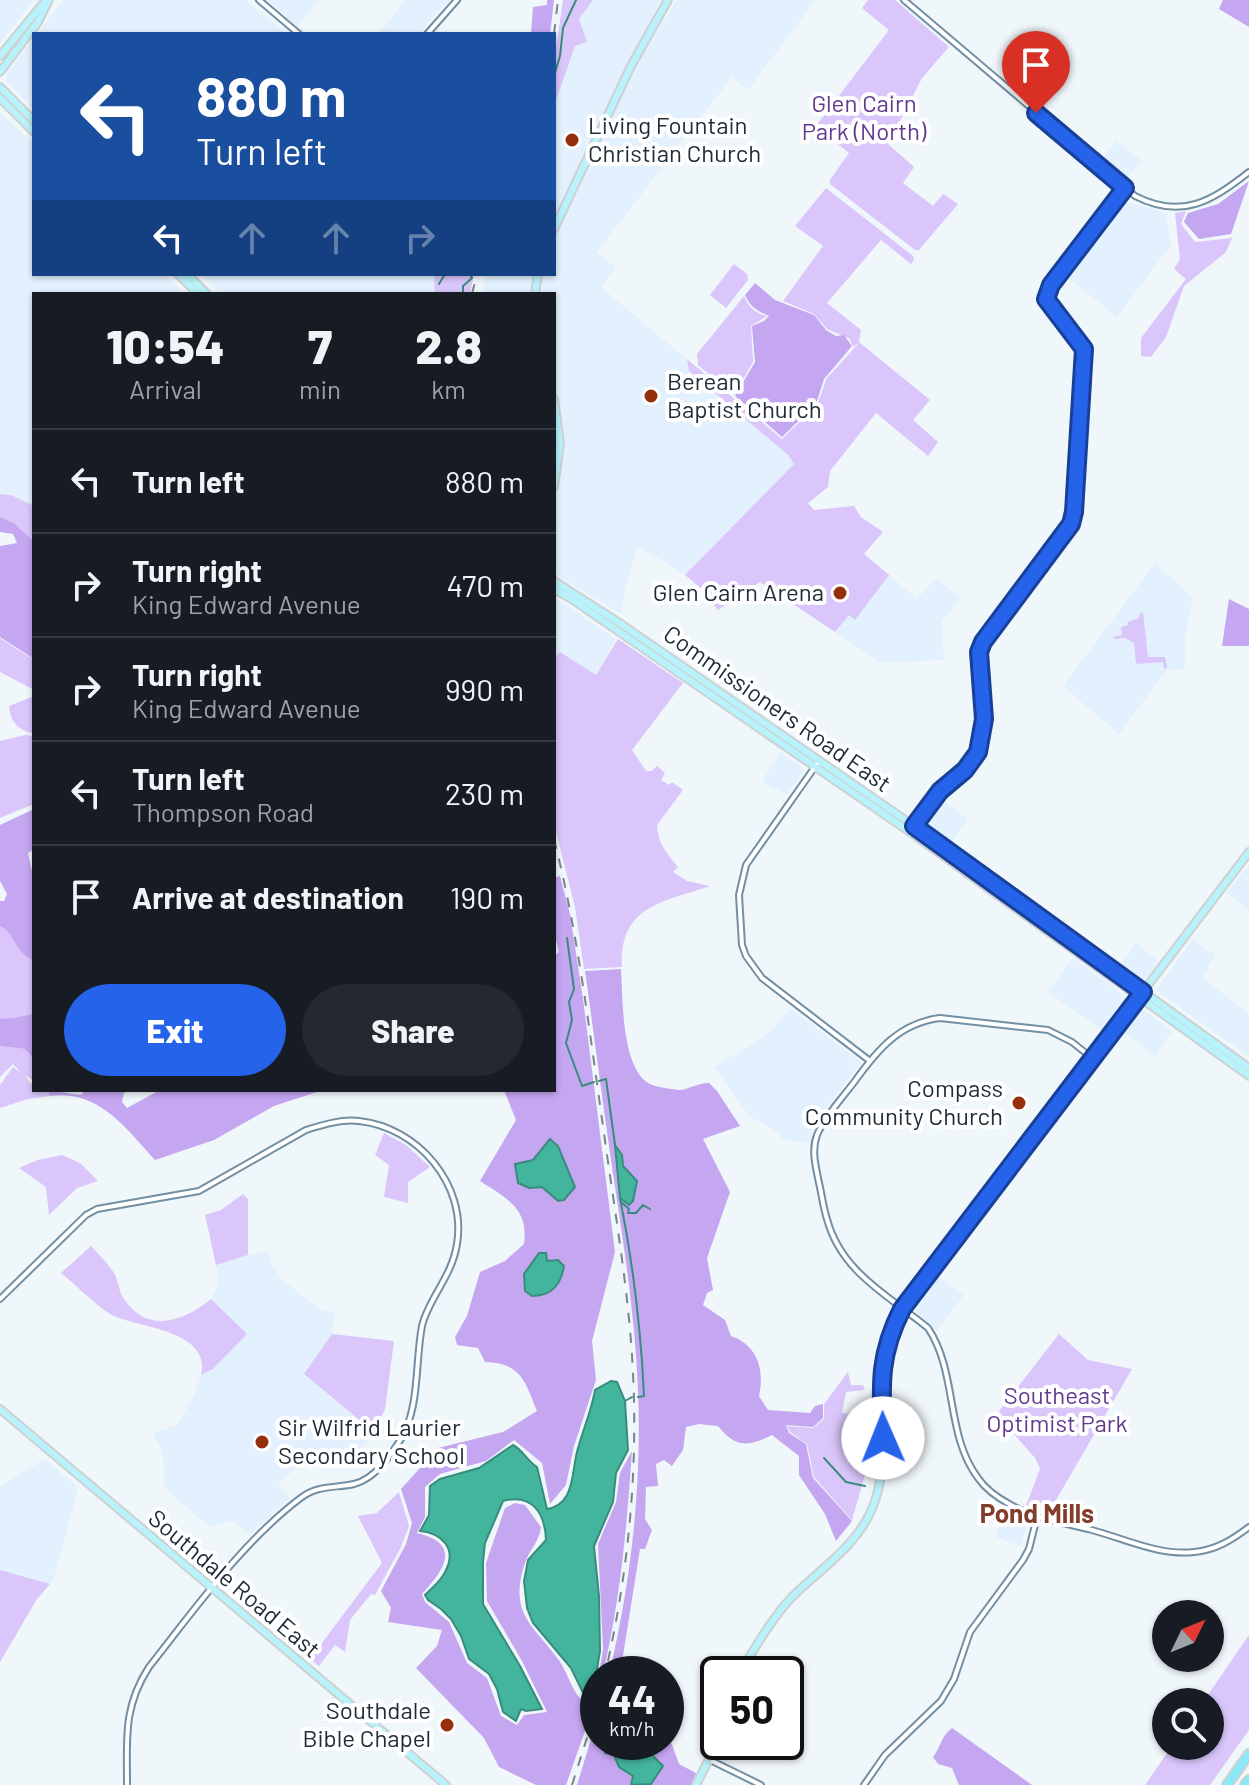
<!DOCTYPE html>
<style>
body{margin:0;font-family:Barlow,sans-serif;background:#242831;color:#f1f3f6;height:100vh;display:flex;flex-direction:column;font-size:30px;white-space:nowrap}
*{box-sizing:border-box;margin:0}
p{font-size:26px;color:#9ea1a6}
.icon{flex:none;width:44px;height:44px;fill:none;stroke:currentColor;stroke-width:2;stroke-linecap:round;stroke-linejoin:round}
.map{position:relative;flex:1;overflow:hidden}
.sheet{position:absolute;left:32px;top:292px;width:524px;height:800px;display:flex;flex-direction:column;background:#171b24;border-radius:0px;box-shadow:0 2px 6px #0004}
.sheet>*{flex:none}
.banner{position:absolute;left:32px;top:32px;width:524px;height:244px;border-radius:0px;box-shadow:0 2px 6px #0004;background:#1a4fa0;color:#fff;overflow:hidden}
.needle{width:52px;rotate:47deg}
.fabs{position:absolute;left:1152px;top:1600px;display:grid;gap:16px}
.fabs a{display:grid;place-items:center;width:72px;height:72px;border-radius:50%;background:#171b24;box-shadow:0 2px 6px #0004;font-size:40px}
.speed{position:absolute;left:580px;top:1656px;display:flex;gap:16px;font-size:40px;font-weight:700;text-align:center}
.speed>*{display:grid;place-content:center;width:104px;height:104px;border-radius:50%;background:#171b24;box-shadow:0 2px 6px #0004;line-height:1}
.speed small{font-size:20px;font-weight:400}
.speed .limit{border:4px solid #111;border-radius:12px;background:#fff;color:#111}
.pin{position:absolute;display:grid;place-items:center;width:68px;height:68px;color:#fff;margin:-82px -34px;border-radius:50% 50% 50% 0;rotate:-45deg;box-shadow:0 0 8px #0007}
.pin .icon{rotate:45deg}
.me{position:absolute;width:88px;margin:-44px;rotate:359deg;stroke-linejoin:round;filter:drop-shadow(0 0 6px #0008)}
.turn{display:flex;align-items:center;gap:28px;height:168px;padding:0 32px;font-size:36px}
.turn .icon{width:104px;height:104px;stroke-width:2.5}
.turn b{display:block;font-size:56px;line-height:68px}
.lanes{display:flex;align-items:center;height:76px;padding:0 32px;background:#0003;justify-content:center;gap:40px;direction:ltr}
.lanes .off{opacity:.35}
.eta{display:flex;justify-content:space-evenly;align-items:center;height:136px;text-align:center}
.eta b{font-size:48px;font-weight:800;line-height:56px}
.button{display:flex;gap:16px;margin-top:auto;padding:16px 32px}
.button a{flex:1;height:92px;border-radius:48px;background:#2563eb;color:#fff;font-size:32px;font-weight:800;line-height:92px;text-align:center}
.button a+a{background:#242831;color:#f1f3f6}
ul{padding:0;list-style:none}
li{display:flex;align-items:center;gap:24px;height:104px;padding:0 32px;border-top:2px solid #363941}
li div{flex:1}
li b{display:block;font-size:30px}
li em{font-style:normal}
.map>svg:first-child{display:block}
.built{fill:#e2f1fd}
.green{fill:#dac6fa}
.forest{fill:#c4a6f1}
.water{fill:#43b59c;stroke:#398c7d;stroke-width:2}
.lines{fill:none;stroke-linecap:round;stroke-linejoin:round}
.stream{stroke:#398c7d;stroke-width:2}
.minor-casing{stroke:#728fa4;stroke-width:8}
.major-casing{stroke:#ced1d3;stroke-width:10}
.highway-casing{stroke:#ced1d3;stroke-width:12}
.minor{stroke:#fff;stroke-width:4}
.major{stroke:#b8f2fa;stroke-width:6}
.highway{stroke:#89e9f7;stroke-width:8}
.rail{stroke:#7a848b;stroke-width:2;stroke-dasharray:10 10;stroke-linecap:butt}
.route-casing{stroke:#184099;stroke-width:20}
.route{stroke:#2563eb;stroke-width:14}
.poi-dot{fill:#962f0c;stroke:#fff;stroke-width:3}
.labels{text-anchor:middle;stroke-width:8;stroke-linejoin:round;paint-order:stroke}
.park-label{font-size:24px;fill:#61398f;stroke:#fff}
.poi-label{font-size:24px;fill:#212d36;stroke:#fff;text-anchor:start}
.street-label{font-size:24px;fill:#212d36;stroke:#fff}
.neighbourhood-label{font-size:26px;font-weight:bold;fill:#823e2a;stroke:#fff}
</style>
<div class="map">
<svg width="1249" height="1785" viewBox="0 0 1249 1785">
<rect width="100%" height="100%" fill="#f0f7fb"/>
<!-- built -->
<g class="built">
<polygon points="0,0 33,0 0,44"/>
<polygon points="63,0 246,0 286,34 37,34"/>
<polygon points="268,0 318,0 298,27"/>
<polygon points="405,0 451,0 436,13 419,34 379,34"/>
<polygon points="593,0 661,0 653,14 664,21 676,0 816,0 748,90 732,77 597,252 616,268 601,287 687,359 689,371 788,455 794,464 685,575 638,546 628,577 621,614 554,574 554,294 482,294 487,274 554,274 554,106 575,46 579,19"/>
<polygon points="34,38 34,110 6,81 6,75"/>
<polygon points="0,112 34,144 34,274 164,274 184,294 34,294 34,506 11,495 0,494"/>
<polygon points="1116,141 1142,160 1126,180 1101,161"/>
<polygon points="1124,201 1166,213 1171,245 1117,317 1063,274"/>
<polygon points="201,274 434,274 435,294 221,294"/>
<polygon points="1155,563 1193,598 1186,631 1185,669 1167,670 1119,734 1063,686"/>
<polygon points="889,575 917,599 936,578 961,599 942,621 944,660 880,663 835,632 849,615 855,619"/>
<polygon points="554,597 616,639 596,675 561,653 554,658"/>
<polygon points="781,752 802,767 803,772 787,794 761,782"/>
<polygon points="938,798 968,819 951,844 922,823"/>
<polygon points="1249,865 1249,910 1226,893"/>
<polygon points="1193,939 1215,956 1202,978 1249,1013 1249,1057 1156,990"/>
<polygon points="1136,943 1159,961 1146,978 1138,980 1120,966"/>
<polygon points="1073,958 1128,998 1104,1032 1048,992"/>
<polygon points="1141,1008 1172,1031 1155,1056 1123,1032"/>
<polygon points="791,1009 861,1062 813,1127 809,1143 782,1139 776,1131 750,1117 714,1067 768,1034"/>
<polygon points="268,1249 269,1260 283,1281 320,1309 335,1313 332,1334 304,1375 374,1432 360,1451 351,1458 306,1463 289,1474 278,1483 290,1498 249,1535 232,1520 210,1527 174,1497 164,1484 163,1453 153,1433 177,1425 194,1396 201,1375 213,1369 246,1334 211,1299 218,1284 216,1265"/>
<polygon points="937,1275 964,1295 936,1331 913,1308"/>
<polygon points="45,1459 78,1488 54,1579 50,1584 0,1570 0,1486"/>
<polygon points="1003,1511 1028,1521 1021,1547 996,1537"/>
</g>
<!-- green -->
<g class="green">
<polygon points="563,0 593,0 579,19 587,42 575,46 554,106 554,62"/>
<polygon points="868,0 895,0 949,47 922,78 888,144 914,167 903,183 933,206 943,194 958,204 919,250 915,250 830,184 830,180 849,153 816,126 889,30 862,8"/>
<polygon points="826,188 913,256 914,260 911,264 881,240 827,303 861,330 859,342 930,400 913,420 938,442 928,456 876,413 830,471 828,487 808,503 814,510 854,506 861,517 883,532 864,554 889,575 855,620 849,615 835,632 760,582 718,610 702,589 685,575 794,464 788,455 689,371 687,359 782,439 817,405 827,378 859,343 853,347 850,339 827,329 814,314 783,301 823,246 795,226"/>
<polygon points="1186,211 1181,224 1195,242 1232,238 1226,252 1184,286 1166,337 1151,357 1141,356 1141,338 1186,279 1174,269 1180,259 1175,213"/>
<polygon points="734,264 747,274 748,280 726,308 710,295"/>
<polygon points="434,274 474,274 470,294 435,294"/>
<path d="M744,296C749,308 755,313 767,316L751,326L753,362L734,395L698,365L697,354Z"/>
<polygon points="0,494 11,495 34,506 34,542 14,523 0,517"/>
<polygon points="1143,612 1148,657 1165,657 1167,668 1164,668 1163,662 1136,664 1134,643 1125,638 1114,639 1113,637 1122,635 1121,627 1128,625 1128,622 1139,618 1140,613"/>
<polygon points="0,638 34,660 34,690 0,672"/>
<path d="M618,639L683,683L632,750L646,771H652L657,766L665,773L661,780L669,785L672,782L683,790L657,825C658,843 666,853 678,867L673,872L687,881L710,886C663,902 619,906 622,967L584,969L575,907L554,824V658L560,652L596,675Z"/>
<path d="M34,696V733H33C18,731 10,721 9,706Z"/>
<polygon points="25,735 34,736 34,804 0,818 0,741"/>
<path d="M0,926C16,934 16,954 34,960V1014C22,1015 11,1020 0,1018Z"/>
<polygon points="0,1046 25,1049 34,1059 34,1081 25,1075 30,1083 34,1084 34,1090 47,1090 50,1096 28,1099 0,1108 0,1085 13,1067 21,1073 13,1064 0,1077"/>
<polygon points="384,1133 406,1145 430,1167 408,1182 408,1203 384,1197 389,1165 375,1155"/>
<polygon points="62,1155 80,1163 98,1181 77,1188 49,1215 46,1187 19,1168 38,1160"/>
<polygon points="243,1194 248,1199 248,1255 216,1265 205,1215 221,1210"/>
<path d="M91,1246C99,1255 110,1265 115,1275C119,1283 119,1292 124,1299C147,1334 183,1322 211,1299L247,1334L213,1369L201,1375C212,1329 135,1328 110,1314C93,1303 77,1286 61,1273Z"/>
<polygon points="332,1334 394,1341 385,1409 374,1432 304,1374"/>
<polygon points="1059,1334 1088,1360 1132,1369 1056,1500 1052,1513 1026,1506 1040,1469 1035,1458 1001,1419 1003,1417 999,1411"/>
<polygon points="848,1372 851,1385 863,1385 865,1390 846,1392 842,1413 864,1416 869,1420 867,1468 852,1520 814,1477 807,1444 790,1432 787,1426 813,1428 824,1419 824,1404"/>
<polygon points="399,1492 409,1526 401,1547 375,1595 371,1594 350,1620 345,1652 335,1645 319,1666 310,1659 382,1563 358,1516 377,1513"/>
<polygon points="0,1570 50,1584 37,1599 0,1662"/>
<polygon points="1249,1635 1249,1730 1210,1785 1145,1785 1172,1746 1210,1746 1210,1702 1203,1702"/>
</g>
<!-- forest -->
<g class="forest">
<polygon points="547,0 554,0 550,34 531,34 533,7 547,5"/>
<polygon points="1223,0 1249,0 1249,27 1219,9"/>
<polygon points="1249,181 1231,234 1199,239 1184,222 1188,213 1218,204"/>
<path d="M755,283L775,300L814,315L826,330L836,336L844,335L852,346L824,379L816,404L782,437L735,396L755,362L752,326L764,321L769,316C758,311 751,308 745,295Z"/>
<polygon points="0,517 14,523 34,542 34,659 0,637 0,546 17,543 13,534 0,532"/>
<polygon points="1229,599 1249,609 1249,646 1222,646"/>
<path d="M34,809V849L28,853L34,881V960C16,955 16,934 0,926V901H4L7,894L0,881V825Z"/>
<path d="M560,876L570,914L583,999L615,1252L592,1341L596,1380L574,1446L566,1485L550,1504L542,1463L514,1440L486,1461L440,1474L425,1487V1517L417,1533C463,1544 444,1570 422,1594L425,1602L449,1622L467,1663L487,1678L501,1716L517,1725L524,1715L547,1712L522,1661L487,1601L486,1563L505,1508L515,1503L525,1505L541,1527C539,1543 528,1551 524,1566C509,1614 534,1626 558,1659C569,1674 572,1694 587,1705L597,1688L598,1679V1694L566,1785H536L499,1767L484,1738L416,1668L437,1646L442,1630L388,1622L391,1608L381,1591L406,1544L412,1523L401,1489L438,1448L503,1432L537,1411C525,1381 521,1363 485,1362L478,1348L457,1345L455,1337L467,1316L480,1272L505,1261L524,1244C529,1208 506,1198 480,1181L516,1120L504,1090H554V956L559,952L554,932V878Z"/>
<path d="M621,969C623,998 621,1065 648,1083C655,1087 671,1089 679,1090C687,1090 698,1083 709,1083L717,1091L740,1126L703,1139L730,1192L707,1258L713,1290L707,1293L703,1305L725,1320L731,1336C757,1345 765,1369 759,1396L768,1410L810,1413L815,1406L823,1404V1418L813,1427L786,1425L789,1433L806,1444L813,1478L852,1521L836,1541L825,1514L799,1475V1456L772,1435C747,1447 736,1448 718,1426L699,1424L686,1427L683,1450L672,1466L664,1460L656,1464L658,1486L646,1487L645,1519L652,1530L645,1549H640L622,1662L635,1674H609C631,1583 642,1485 638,1391C635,1307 620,1223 608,1139C600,1083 593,1027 585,971Z"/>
<path d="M34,1014V1059L25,1049L0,1046V1018C11,1020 23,1015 34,1014Z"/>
<path d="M47,1090L81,1095L85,1090H129L124,1093L122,1102L127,1108L160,1090H323L274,1106L214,1140L155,1160C126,1128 98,1089 50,1096Z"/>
<path d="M632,1451C627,1526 620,1601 603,1674H599L603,1649L598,1544L616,1502L620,1473Z"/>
<polygon points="598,1716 598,1742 666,1742 666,1728 679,1764 696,1773 692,1785 577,1785"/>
<path d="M952,1728L1032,1785H959L952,1768L938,1764L933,1757C941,1747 941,1736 952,1728Z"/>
</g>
<!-- water -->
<g class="water">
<polygon points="550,1139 558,1146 575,1187 564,1200 558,1201 542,1187 529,1188 518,1183 515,1164 533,1160"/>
<polygon points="615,1145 622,1155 623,1166 637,1181 633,1201 629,1205 620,1198"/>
<path d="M539,1253H546L547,1261L558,1260L564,1266C561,1285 552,1296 532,1296L525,1291L524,1274Z"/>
<path d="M611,1381L617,1382L625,1401L628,1450L616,1473L613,1502L594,1546L599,1596L600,1651L594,1688L587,1701L571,1668L533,1623L527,1608L524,1581L528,1560L546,1540C545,1513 532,1493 503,1501L485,1543L483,1562V1604L520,1666L542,1709L526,1711L521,1709L516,1721L503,1712L497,1689L489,1674L469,1659L461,1636L451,1619L441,1609L428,1600L425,1595C433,1587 442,1580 446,1570C457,1548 441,1533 420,1531L429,1515L430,1486L440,1479L479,1468L513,1445C523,1450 527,1461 537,1467L547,1509C555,1508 563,1503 567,1495C575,1480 573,1461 579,1445C584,1427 592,1409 595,1390Z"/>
<polygon points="603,1742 646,1742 654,1757 663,1766 651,1784 631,1785 633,1776 619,1767 614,1755 605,1753"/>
</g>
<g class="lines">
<!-- stream -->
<g class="stream">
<polyline points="554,76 560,56 563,28 576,0"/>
<polyline points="439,284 445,274"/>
<polyline points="463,294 463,286 472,278 470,274"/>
<polyline points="567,938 574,989 569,1002 572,1020 566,1043 582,1086 594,1082"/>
<polyline points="599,1081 606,1079 615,1145"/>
<path d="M620,1198C633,1263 641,1330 644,1396L638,1397"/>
<polyline points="621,1202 629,1209 628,1213 636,1213 643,1205 650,1209"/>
<polyline points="625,1401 632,1397"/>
<polyline points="824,1458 846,1482 865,1486"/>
</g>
<!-- minor casing -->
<g class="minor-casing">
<g id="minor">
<polyline points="259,0 299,34"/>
<path d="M904,0L1135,196C1182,220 1212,201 1249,172"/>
<polyline points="427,34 457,0"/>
<polyline points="819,761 746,865 739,895 742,945 746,956 762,978 870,1061"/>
<polyline points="914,826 940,791 965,770 978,752 984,719 979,652 983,642 1071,524 1074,512 1084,349 1049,304 1046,299 1047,293 1125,188"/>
<path d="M1092,1058L1072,1042L1048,1030L940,1018C900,1023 878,1049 855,1081C843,1097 825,1116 817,1135C811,1151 816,1167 819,1183C822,1195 823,1207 827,1219C841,1272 888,1295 928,1328C958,1373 945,1434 978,1478C986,1490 998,1498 1011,1505C1036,1519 1065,1523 1092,1530C1125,1539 1160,1556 1194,1552C1216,1550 1232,1540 1249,1527"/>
<path d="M0,1299L86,1215L97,1209L199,1191L306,1130C322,1125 341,1119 359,1121C417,1127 467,1184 457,1244C452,1277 428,1299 422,1326C415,1362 420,1407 401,1439C390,1456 375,1479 354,1484C336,1488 318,1485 302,1497C244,1540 194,1610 149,1667C123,1707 127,1739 127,1785"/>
<polyline points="710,1760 761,1785"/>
<polyline points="864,1785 885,1755 941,1701 954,1679 970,1632 1023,1560 1029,1549 1037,1517"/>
</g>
</g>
<!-- major casing -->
<g class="major-casing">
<g id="major">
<polyline points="0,56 46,0"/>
<polyline points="0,72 38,22 49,0"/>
<polyline points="0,87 34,121"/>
<polyline points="0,98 34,132"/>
<polyline points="554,229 631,66 668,0"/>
<polyline points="178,274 198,294"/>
<polyline points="187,274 207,294"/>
<polyline points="535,294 538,274"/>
<polyline points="554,399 560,443 554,487"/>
<polyline points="554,581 621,624 914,826 1249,1068"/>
<polyline points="554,589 573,600 910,832 1249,1076"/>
<polyline points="0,1409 446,1785"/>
<path d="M739,1674C755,1648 770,1621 791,1598C821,1568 861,1544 875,1501C891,1453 874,1412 882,1367C885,1346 893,1328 902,1309L1249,852"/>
<polyline points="696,1785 709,1759 718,1725"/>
</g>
</g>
<!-- highway casing -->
<g class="highway-casing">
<g id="highway">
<polyline points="1227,1785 1249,1754"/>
<polyline points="1245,1785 1249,1780"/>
</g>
</g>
<!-- minor -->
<use href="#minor" class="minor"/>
<!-- major -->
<use href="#major" class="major"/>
<!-- highway -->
<use href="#highway" class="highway"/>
<!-- rail -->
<g class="rail">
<polyline points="554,34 558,0"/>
<polyline points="472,294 477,274"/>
<path d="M554,839C578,933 589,1029 603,1126C614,1208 629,1290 633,1373C638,1474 628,1575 605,1674"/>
<polyline points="572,1785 598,1703"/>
</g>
</g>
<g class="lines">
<!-- route casing -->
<g class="route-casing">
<path id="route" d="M883,1438C881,1387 878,1356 902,1309L1143,992L914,826L940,791L965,770L978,752L984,719L979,652L983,642L1071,524L1074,512L1084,349L1046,299L1051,285L1125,188L1036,113"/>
</g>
<!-- route -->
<use href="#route" class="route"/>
</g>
<!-- markers -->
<g class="poi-dot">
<circle cx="572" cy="140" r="8"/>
<circle cx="651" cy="396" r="8"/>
<circle cx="840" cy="593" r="8"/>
<circle cx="1019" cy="1103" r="8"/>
<circle cx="262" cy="1442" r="8"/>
<circle cx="447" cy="1725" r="8"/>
</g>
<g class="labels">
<!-- park labels -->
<g class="park-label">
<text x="864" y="112">Glen Cairn<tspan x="864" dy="28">Park (North)</tspan></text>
<text x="1057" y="1404">Southeast<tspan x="1057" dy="28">Optimist Park</tspan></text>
</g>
<!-- poi labels -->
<g class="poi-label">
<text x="588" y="134">Living Fountain<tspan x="588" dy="28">Christian Church</tspan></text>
<text x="667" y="390">Berean<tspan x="667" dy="28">Baptist Church</tspan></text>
<text x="824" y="601" text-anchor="end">Glen Cairn Arena</text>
<text x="1003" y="1097" text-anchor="end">Compass<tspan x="1003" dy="28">Community Church</tspan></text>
<text x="278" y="1436">Sir Wilfrid Laurier<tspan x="278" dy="28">Secondary School</tspan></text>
<text x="431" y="1719" text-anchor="end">Southdale<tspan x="431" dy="28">Bible Chapel</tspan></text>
</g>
<!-- street labels -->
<g class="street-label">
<text transform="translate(777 709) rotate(35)" y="8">Commissioners Road East</text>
<text transform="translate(234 1584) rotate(40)" y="8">Southdale Road East</text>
</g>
<!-- neighbourhood labels -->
<g class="neighbourhood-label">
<text x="1037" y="1523">Pond Mills</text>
</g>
</g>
</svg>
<div class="fabs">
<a><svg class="needle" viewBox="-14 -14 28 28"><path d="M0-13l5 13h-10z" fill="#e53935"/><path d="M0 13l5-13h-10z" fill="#9ea1a6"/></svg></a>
<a><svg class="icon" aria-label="search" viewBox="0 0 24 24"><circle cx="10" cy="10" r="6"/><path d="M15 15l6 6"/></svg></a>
</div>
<div class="speed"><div>44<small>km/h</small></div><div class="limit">50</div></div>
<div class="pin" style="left:1036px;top:113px;background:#d93025"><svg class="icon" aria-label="arrive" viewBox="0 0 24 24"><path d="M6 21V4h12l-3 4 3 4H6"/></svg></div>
<svg class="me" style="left:883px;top:1438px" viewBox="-20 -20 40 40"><circle r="19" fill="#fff"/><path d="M0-13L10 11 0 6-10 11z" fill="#2563eb"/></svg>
<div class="banner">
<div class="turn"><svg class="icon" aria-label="left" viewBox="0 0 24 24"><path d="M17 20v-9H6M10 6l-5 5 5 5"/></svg><div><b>880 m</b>Turn left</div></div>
<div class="lanes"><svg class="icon" aria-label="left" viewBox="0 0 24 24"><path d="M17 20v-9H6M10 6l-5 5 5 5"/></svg><svg class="icon off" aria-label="ahead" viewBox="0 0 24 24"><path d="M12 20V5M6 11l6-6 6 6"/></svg><svg class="icon off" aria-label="ahead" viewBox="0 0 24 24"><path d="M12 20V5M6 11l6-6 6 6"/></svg><svg class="icon off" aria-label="right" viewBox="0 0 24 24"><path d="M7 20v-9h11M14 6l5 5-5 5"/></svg></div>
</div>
<section class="sheet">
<div class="eta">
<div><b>10:54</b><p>Arrival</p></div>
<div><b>7</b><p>min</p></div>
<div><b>2.8</b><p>km</p></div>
</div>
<ul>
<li><svg class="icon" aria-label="left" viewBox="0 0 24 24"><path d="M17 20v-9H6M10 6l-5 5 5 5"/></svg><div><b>Turn left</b></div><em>880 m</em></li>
<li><svg class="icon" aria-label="right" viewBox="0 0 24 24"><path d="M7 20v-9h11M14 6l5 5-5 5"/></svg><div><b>Turn right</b><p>King Edward Avenue</p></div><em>470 m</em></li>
<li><svg class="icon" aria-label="right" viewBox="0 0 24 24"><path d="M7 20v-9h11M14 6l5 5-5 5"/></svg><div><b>Turn right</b><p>King Edward Avenue</p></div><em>990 m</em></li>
<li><svg class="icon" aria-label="left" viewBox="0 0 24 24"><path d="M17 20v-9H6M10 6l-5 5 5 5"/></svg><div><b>Turn left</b><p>Thompson Road</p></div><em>230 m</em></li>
<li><svg class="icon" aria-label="arrive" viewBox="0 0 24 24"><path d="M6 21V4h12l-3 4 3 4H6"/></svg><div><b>Arrive at destination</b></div><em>190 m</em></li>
</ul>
<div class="button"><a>Exit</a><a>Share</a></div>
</section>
</div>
